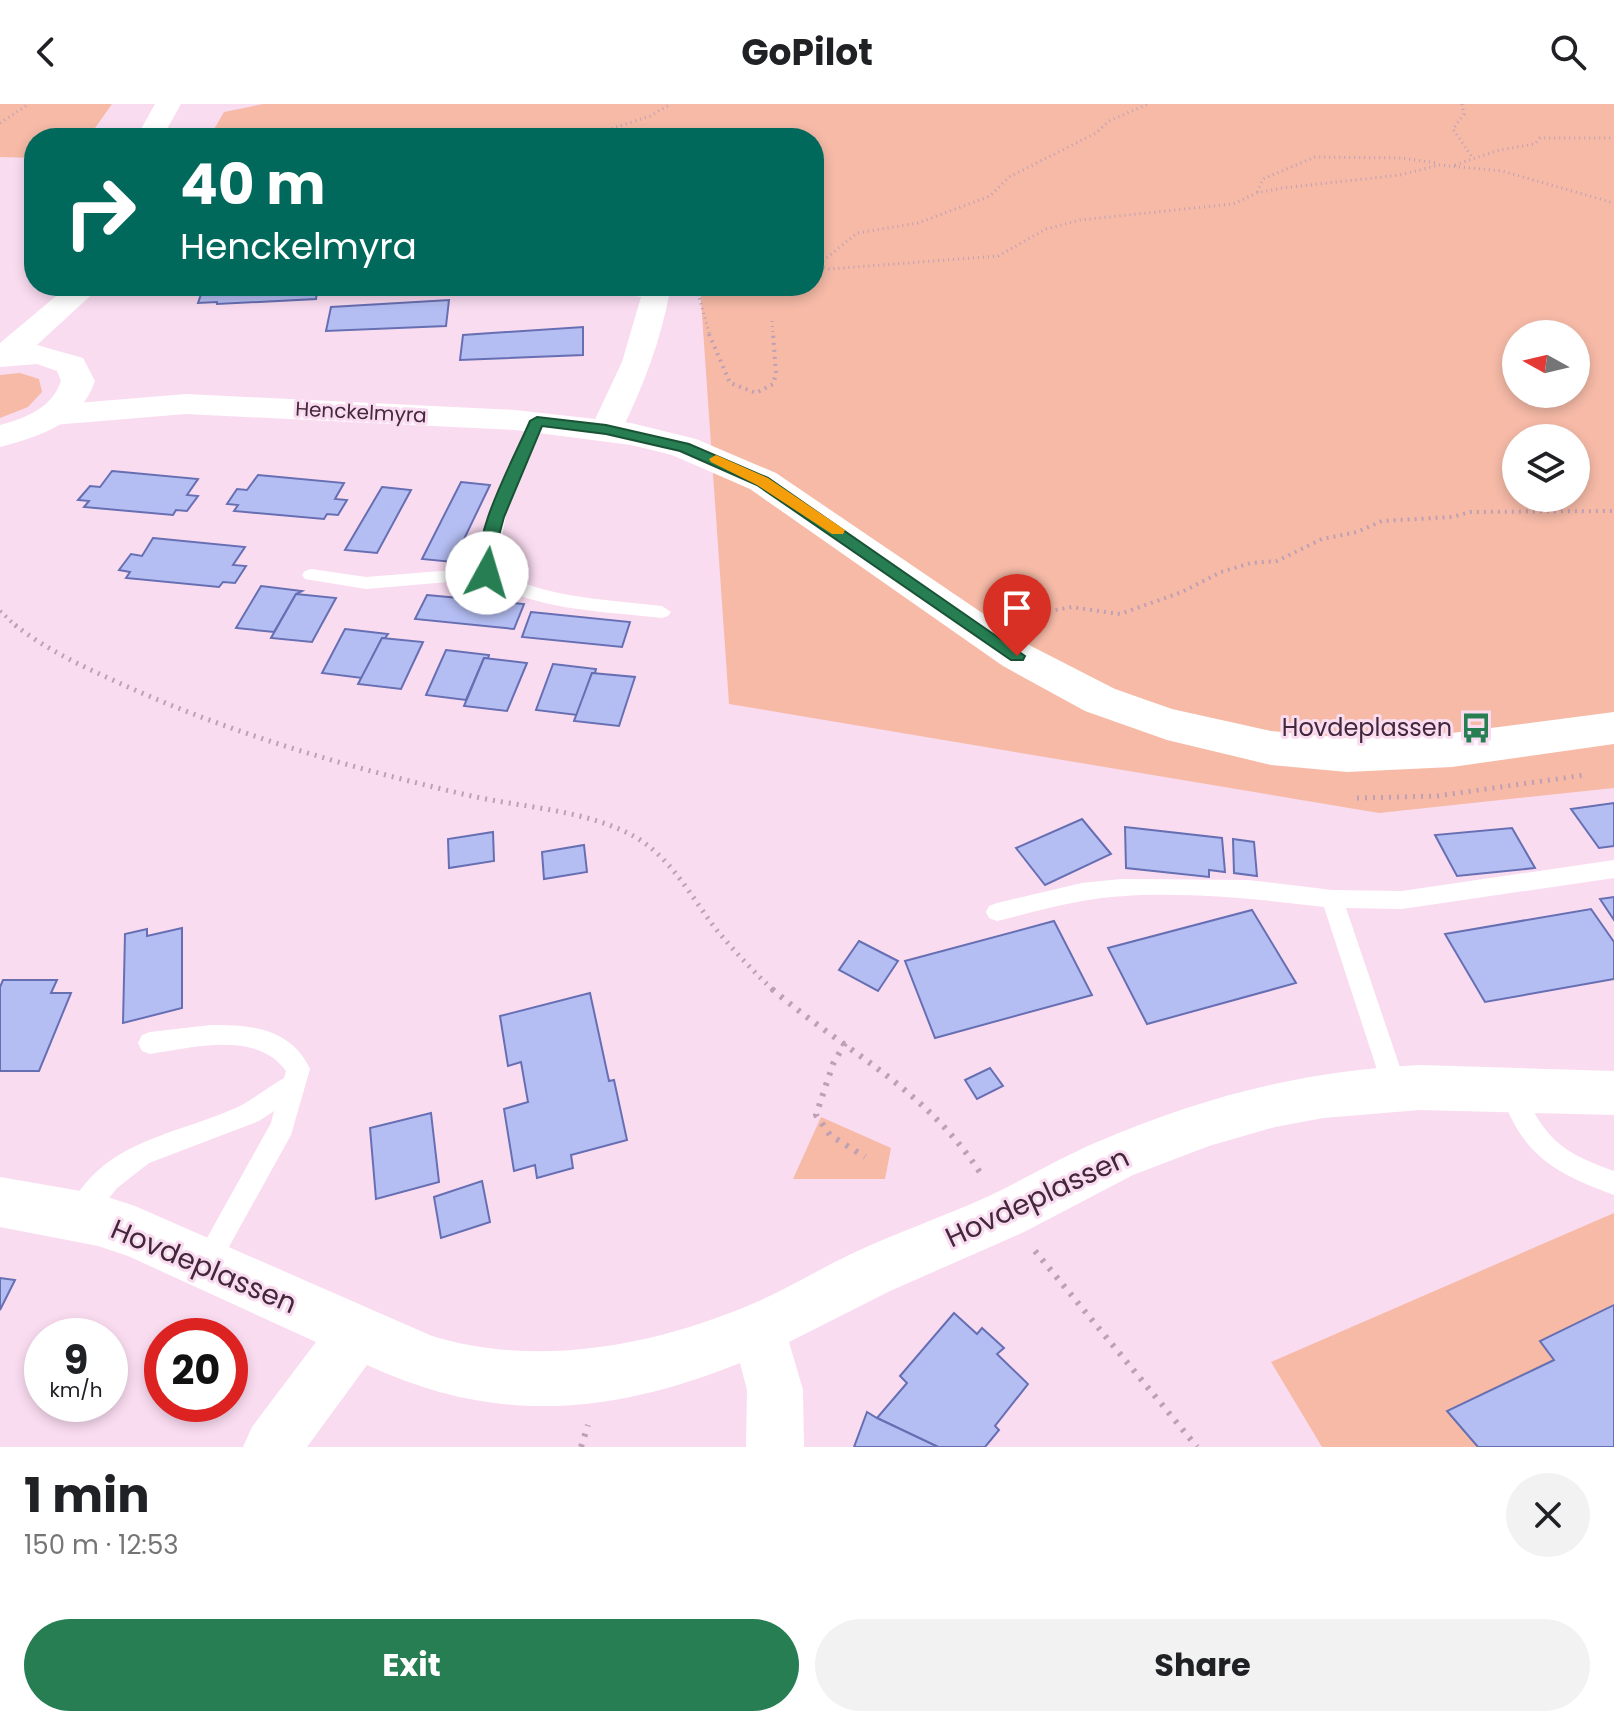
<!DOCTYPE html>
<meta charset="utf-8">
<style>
body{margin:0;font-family:Poppins,sans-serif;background:#f2f2f2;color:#202124;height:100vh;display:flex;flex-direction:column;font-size:30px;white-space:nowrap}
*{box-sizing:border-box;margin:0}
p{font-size:26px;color:#757577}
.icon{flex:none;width:44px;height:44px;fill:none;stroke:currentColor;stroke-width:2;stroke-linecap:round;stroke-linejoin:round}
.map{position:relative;height:1343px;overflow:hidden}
.details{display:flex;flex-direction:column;background:#fff;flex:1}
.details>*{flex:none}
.hud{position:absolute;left:24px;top:24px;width:800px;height:168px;border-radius:32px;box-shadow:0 4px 12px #0003;background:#00695c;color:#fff;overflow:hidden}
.needle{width:52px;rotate:278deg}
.fabs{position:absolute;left:1502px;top:216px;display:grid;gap:16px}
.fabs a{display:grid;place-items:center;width:88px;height:88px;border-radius:50%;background:#fff;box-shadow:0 4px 12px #0003;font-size:40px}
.speed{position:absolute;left:24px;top:1214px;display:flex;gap:16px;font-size:40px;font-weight:700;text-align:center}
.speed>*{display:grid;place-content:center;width:104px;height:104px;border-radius:50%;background:#fff;box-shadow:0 4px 12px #0003;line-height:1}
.speed small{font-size:20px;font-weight:400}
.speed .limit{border:12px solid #d22;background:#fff;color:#111}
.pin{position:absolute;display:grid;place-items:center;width:68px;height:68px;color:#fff;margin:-82px -34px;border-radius:50% 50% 50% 0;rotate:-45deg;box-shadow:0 0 8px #0007}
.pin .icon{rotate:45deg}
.me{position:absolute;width:88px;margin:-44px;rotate:6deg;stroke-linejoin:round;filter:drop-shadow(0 0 6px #0008)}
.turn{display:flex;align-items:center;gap:28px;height:168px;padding:0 24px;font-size:36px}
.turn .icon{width:104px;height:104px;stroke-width:2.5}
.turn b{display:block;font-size:56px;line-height:68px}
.round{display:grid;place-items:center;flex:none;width:84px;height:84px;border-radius:42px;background:#f2f2f2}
.head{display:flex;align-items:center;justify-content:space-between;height:136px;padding:0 24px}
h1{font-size:48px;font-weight:700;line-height:60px}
.button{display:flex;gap:16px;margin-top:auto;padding:16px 24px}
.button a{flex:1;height:92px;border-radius:48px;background:#267e52;color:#fff;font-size:32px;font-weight:700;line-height:92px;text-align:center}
.button a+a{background:#f2f2f2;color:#202124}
header{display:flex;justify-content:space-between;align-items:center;height:104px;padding:0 24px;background:#fff;font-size:36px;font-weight:700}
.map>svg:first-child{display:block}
.green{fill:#f6baa7;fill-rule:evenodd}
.building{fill:#b5bef3;stroke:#676fb3;stroke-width:2}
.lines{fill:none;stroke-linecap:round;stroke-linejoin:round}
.path-far3{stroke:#bea0b5;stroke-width:3;stroke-dasharray:1 4;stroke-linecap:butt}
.path-far2{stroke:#bea0b5;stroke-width:4;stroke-dasharray:2 5;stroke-linecap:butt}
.path-far1{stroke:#bea0b5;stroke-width:5;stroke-dasharray:2 6;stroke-linecap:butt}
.path{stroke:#bea0b5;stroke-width:6;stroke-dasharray:3 8;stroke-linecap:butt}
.lane{fill:#fff;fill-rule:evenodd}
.street{fill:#fff;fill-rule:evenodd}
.secondary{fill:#fff;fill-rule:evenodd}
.primary{fill:#fff;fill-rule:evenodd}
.route{fill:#267e52;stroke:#195235;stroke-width:2}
.slow{fill:#f59e0b}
.labels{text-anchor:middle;stroke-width:6;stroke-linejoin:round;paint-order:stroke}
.far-street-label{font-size:20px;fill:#43273b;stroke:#fadcf1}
.poi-label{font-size:24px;fill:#43273b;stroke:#fadcf1;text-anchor:end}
.near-street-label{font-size:28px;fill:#43273b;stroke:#fadcf1}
</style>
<header><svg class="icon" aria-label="back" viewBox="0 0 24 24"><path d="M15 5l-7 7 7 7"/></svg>GoPilot<svg class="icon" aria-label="search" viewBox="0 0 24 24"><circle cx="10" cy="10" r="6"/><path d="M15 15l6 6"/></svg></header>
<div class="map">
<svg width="1614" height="1343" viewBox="0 0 1614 1343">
<rect width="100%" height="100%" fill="#fadcf1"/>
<!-- green -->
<g class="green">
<polygon points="0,0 112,0 88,34 34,34 34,54 0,53"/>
<path d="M263,0H1614V684L1379,709L729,600L700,182H814V34H209L224,8ZM1516,230H1576V290H1516ZM1516,334H1576V394H1516Z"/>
<polygon points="20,269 39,275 42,288 28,303 0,314 0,271"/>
<polygon points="821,1013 891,1044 885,1075 793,1075"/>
<polygon points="1614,1109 1614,1343 1322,1343 1271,1258"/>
</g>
<!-- building -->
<g class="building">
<polygon points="204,182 318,182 316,195 217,200 217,198 198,199"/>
<polygon points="449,196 446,222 326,227 331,203"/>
<polygon points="583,223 583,251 460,256 463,231"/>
<polygon points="112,367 198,375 187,391 198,392 187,407 176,406 173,411 84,403 89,397 78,396 90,382 100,383"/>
<polygon points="258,371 344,379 335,395 347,396 338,411 327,410 324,415 234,407 238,401 227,400 237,385 247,386"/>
<polygon points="461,378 490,381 453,458 422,455"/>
<polygon points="382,383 411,386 377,449 345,446"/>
<polygon points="153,434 245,443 233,461 246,462 235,479 223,478 219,483 126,474 130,468 119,466 131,450 142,452"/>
<polygon points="261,482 302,487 296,490 274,528 236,524"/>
<polygon points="296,490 336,494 312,538 271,534"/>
<polygon points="427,491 524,500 514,525 415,515"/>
<polygon points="531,508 630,518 622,543 522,533"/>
<polygon points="345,525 388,530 385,534 382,534 362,574 322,569"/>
<polygon points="382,534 423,538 401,585 358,580"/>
<polygon points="446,546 489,551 488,555 484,554 466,596 426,591"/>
<polygon points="484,554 527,559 507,607 464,602"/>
<polygon points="553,560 596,565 595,569 592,569 577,611 536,606"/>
<polygon points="592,569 635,573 619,622 574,617"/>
<polygon points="1614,699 1614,742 1599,744 1571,705"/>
<polygon points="1082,715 1111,750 1045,781 1016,744"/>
<polygon points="1125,723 1222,734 1225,768 1209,766 1209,773 1126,764"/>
<polygon points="1512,724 1535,764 1457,772 1435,731"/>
<polygon points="493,728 494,757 449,764 448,735"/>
<polygon points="1233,735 1254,738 1257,772 1234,769"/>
<polygon points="584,741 587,768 544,775 542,748"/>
<polygon points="1614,793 1614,816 1600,795"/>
<polygon points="1591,805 1614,838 1614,875 1485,898 1445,830"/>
<polygon points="1252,806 1296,879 1147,920 1108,844"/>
<polygon points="1054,817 1092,891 935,934 905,857"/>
<polygon points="182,824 182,904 123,919 125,830 147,825 147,832"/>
<polygon points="859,837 898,857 878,887 839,866"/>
<polygon points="3,876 57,876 51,889 71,889 39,967 0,967 0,883"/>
<polygon points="590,889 609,977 614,976 627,1036 571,1051 573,1064 537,1074 535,1061 514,1067 504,1005 528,998 521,958 508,962 500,912"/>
<polygon points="990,964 1003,982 977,995 965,976"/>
<polygon points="431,1009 439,1078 376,1095 370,1024"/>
<polygon points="482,1077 490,1118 441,1134 434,1093"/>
<polygon points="0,1174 15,1176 0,1206"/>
<polygon points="1614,1201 1614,1343 1478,1343 1447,1307 1554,1256 1540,1237"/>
<polygon points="954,1209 977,1230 982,1224 1004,1244 997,1250 1028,1280 995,1322 999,1326 985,1343 938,1343 877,1314 907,1279 900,1272"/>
<polygon points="867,1308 877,1314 938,1343 854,1343"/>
</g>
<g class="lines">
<!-- path-far3 -->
<g class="path-far3">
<polyline points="1462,0 1464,10 1453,25 1472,53"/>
<polyline points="0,19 29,0"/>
<polyline points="583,34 650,12 671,0"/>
<polyline points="1455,61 1499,46 1535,40 1540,34 1614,34"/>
<polyline points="1257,88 1263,75 1315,53 1401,54 1437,59"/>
<polyline points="819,160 857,129 918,119 990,92 1009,73 1096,29 1109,17 1148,0"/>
<polyline points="814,161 829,165 998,152 1046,125 1080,116 1233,100 1257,89 1282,84 1400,71 1439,61 1502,67 1614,99"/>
<polyline points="691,184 718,182"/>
<polyline points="693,187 699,193 710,232"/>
<polyline points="772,217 773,232"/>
</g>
<!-- path-far2 -->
<g class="path-far2">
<polyline points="709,230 730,279 756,289 773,280 776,270 773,230"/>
<polyline points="0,507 17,523"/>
<polyline points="1028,511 1072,503 1120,510 1182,488 1221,468 1251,459 1277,457 1322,435 1357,428 1382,417 1452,413 1470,408 1614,407"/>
</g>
<!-- path-far1 -->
<g class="path-far1">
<path d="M15,521C48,547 88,565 126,582C235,631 351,664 467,691C522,704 587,705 637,734C670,754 690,790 712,820C731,844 752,866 774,887"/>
<polyline points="1357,694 1437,692 1585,671"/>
</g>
<!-- path -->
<g class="path">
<path d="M772,885C847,949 925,984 981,1070"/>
<polyline points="845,939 833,960 816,1011 830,1031 865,1053"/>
<polyline points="1035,1147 1197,1343"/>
<polyline points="581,1343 588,1321"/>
</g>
<!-- lane -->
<g class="lane">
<path d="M537,312L545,317L506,411L496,466C545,495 607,495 662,502L671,508L668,512L662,514C603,507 536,507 484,475L366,485L305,475L302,471L305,467L311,465L366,473L479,464C483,411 509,365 529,317Z"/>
<path d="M1614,756V774L1402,805L1346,804L1407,984L1403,992L1395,995L1387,992L1383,984L1324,803C1250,794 1155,784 1082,797C1053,802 1025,810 997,817L989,814L986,808L989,802L997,799L1082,779L1121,775L1248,776L1332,786L1402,787Z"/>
<path d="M211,921C250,920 292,925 310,965L291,1031L215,1168L206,1172L197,1168L193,1159L271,1019L274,1007L259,1017L149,1059L117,1084L90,1118L81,1122L72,1118L68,1109C99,1035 180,1031 242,1001C256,993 270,982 284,974L286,967C257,926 192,944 150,950L142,947L138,939L142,931L150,928Z"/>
<path d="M1510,972L1518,975C1543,1031 1555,1046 1614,1067V1091C1549,1067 1522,1050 1498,983L1502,975Z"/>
</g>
<!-- street -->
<g class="street">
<path d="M601,182H667L670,186C661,236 644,280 622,326L617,333L606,335L595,333L590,326L622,258L641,193L605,188Z"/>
<path d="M1420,961L1614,967V1011L1420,1006L1323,1014L1275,1023L1209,1042L1133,1071L1024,1128L890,1187L789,1238L803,1286L804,1343H746L747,1286L740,1259C610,1311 496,1321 367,1261L307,1343H243L252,1323L316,1238L128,1152L98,1142L0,1123V1073L98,1090L135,1102L432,1232C537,1264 653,1242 752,1200C785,1186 816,1167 849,1151C895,1129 943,1113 989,1092C1025,1075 1060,1054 1097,1038C1206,992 1301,967 1420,961Z"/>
</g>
<!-- secondary -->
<polygon class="secondary" points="186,290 515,306 631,319 696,335 776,369 1031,542 1115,585 1172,605 1271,627 1347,634 1452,629 1614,608 1614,640 1452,663 1347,668 1271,661 1167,636 1085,607 1003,562 750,385 672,351 631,341 515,326 186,310 53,321 41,318 36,311 41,304 53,301"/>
<!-- primary -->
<g class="primary">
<polygon points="155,0 181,0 162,34 136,34"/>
<path d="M68,182H101L37,241L83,254L95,277C80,320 41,332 0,343V321C26,314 52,304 61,277L57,267L37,260L0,263V239Z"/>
</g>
</g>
<!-- route -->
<path class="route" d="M537,313L606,321L689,340L768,374L1025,552L1023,556H1011L757,381L680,347L606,330L542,322L504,413L495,446L493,473H482C467,437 515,353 530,317Z"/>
<!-- slow -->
<polygon class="slow" points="716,351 768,374 845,426 843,430 832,430 757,381 711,358 709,355"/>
<!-- icons -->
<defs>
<g id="bus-bare" transform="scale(2.4)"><path d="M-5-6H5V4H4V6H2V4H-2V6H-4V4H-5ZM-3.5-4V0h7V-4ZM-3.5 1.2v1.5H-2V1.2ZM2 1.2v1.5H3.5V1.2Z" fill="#267e52" stroke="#fadcf1" stroke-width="2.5" paint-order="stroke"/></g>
</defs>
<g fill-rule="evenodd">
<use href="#bus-bare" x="1476" y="624"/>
</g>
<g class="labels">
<!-- far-street labels -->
<g class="far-street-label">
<text transform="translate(361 308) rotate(3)" y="7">Henckelmyra</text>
</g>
<!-- poi labels -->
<g class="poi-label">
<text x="1452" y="632">Hovdeplassen</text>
</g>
<!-- near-street labels -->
<g class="near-street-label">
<text transform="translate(1037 1093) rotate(-25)" y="10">Hovdeplassen</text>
<text transform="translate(204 1162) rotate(23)" y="10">Hovdeplassen</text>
</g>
</g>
</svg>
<div class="fabs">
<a><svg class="needle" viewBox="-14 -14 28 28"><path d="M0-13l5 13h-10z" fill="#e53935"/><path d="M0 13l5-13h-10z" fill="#757577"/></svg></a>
<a><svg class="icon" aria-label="layers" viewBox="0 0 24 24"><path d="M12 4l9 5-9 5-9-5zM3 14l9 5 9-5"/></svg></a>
</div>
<div class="speed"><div>9<small>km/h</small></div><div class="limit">20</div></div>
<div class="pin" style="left:1017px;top:552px;background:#d93025"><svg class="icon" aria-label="arrive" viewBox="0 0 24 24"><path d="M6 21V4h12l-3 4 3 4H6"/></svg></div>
<svg class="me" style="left:487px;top:469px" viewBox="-20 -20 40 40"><circle r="19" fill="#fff"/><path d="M0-13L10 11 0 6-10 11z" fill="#267e52"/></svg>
<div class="hud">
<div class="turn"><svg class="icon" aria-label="right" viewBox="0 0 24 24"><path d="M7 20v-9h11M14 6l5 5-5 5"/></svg><div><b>40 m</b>Henckelmyra</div></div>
</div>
</div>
<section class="details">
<div class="head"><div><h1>1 min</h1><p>150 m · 12:53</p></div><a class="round"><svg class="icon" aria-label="close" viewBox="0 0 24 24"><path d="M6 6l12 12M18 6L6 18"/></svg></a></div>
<div class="button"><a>Exit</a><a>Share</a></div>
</section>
